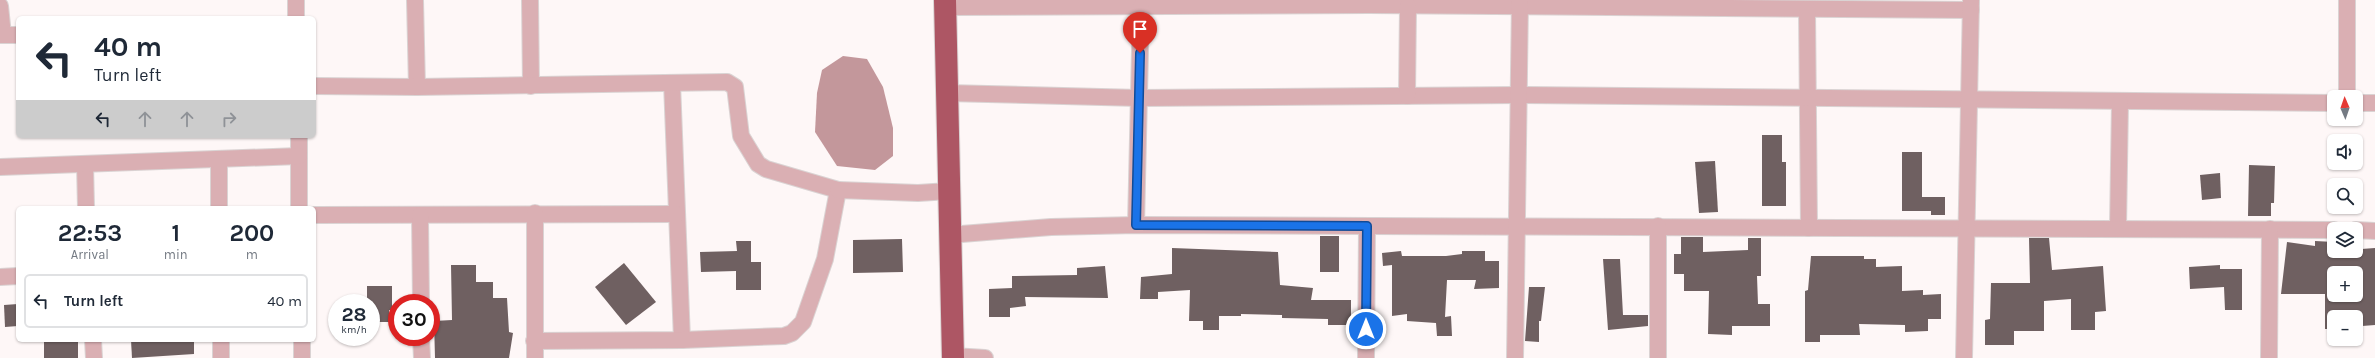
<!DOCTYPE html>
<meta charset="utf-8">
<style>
body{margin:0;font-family:Karla,sans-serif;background:#f2f2f3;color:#1f2937;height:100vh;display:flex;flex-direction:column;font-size:15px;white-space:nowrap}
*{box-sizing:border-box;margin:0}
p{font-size:13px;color:#747a83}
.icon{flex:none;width:22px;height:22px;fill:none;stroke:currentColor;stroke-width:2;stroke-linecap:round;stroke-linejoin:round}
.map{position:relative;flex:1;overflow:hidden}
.drawer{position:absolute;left:16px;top:206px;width:300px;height:136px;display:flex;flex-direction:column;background:#fff;border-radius:6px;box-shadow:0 1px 3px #0004}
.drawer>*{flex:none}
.guide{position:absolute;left:16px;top:16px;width:300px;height:122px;border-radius:6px;box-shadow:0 1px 3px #0004;background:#fff;color:#1f2937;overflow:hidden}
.needle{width:26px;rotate:358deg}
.controls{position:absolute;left:2327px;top:90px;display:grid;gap:8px}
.controls a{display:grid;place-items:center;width:36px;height:36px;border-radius:6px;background:#fff;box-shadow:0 1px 3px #0004;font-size:20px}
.speed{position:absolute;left:328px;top:294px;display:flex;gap:8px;font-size:20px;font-weight:700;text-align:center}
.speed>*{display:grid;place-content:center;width:52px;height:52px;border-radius:50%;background:#fff;box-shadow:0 1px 3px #0004;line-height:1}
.speed small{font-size:10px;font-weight:400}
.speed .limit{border:6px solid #d22;background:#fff;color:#111}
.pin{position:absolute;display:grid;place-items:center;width:34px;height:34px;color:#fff;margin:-41px -17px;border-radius:50% 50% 50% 0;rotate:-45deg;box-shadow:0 0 4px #0007}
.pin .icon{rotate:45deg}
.me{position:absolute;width:44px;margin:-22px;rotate:0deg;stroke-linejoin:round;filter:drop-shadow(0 0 3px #0008)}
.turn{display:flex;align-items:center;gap:14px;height:84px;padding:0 12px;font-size:18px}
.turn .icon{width:52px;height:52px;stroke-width:2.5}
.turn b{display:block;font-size:28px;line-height:34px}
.lanes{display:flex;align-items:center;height:38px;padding:0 12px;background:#0003;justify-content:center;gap:20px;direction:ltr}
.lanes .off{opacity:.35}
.eta{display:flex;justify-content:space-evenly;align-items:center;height:68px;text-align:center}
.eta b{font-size:24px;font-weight:700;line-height:28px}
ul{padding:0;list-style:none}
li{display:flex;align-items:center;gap:12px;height:54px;margin:0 8px 6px;padding:0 4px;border:2px solid #e0e1e3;border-radius:6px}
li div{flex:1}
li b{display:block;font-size:15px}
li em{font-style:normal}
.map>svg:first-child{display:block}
.water{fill:#c3979b}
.building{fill:#6f6061;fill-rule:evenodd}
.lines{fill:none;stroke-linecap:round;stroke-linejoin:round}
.street-casing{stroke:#dad3d3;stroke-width:18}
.highway-casing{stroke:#dad3d3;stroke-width:24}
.street{stroke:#daafb3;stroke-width:16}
.highway{stroke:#ad5664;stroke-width:22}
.route-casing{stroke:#114b97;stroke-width:10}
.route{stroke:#1a73e8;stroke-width:7}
</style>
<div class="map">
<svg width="2375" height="358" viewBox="0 0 2375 358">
<rect width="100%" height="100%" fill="#fef7f7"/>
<!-- water -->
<polygon class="water" points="843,56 867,59 883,87 893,128 893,156 875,170 837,166 815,132 817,93 822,70"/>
<!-- building -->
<g class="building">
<polygon points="1762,135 1782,135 1782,162 1786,162 1786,206 1762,206"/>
<polygon points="1902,152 1922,152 1922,197 1945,197 1945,215 1931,215 1931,211 1902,211"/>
<polygon points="1715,161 1718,212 1699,213 1695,162"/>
<polygon points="2249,165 2275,166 2274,203 2271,203 2271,216 2248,216"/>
<polygon points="2220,173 2221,198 2202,200 2200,175"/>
<rect x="1320" y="236" width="19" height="36"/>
<polygon points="1681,237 1703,237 1703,252 1748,250 1748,238 1761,238 1761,276 1757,276 1758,304 1770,304 1770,326 1732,326 1732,335 1708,334 1709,291 1684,291 1684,274 1674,274 1674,254 1681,254"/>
<polygon points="2029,238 2049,238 2052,270 2103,266 2106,311 2095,312 2095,330 2071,330 2071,299 2044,301 2044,331 2014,331 2014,345 1985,345 1985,320 1990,319 1991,283 2030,283"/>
<polygon points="902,239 903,272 853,273 853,240"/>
<polygon points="736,241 751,241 751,262 761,262 761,290 736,290 736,271 701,272 700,252 737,251"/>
<path d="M2315,241L2334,242V251L2375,248V325L2362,326V330H2356V317H2334V329H2325V294H2281L2287,242L2315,246ZM2334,273H2356V295H2334Z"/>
<polygon points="1172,248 1278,252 1280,285 1313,288 1311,300 1351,300 1351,325 1328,325 1328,319 1282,318 1282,315 1241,314 1241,316 1219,316 1219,330 1203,330 1203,321 1189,321 1190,290 1158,292 1158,299 1140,299 1141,277 1172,274"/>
<polygon points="1401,251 1402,256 1446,256 1462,254 1462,251 1485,251 1485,261 1499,261 1499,288 1474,289 1476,280 1447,280 1445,317 1451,316 1452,336 1437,336 1436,323 1407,321 1407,314 1392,316 1392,265 1383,266 1382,253"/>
<polygon points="1811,256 1864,256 1864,259 1876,259 1876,267 1902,266 1902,291 1923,290 1923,295 1941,294 1941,319 1928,319 1928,331 1905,332 1905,325 1859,324 1860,335 1820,335 1820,342 1805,342 1805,291 1808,290"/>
<polygon points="1603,259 1620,259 1623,315 1648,315 1648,326 1608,330"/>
<polygon points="624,263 656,302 626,325 595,287"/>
<polygon points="451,265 476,265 476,282 493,282 493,298 507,298 509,332 513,333 509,358 435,358 434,321 452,320"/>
<polygon points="2220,265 2220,269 2242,269 2242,310 2225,310 2224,287 2190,289 2189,267"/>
<polygon points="1105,266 1108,298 1025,297 1026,306 1010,308 1010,317 989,317 989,289 1012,288 1012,276 1077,275 1077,268"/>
<polygon points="367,286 392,286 392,310 389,310 389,322 371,322 371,303 367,303"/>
<polygon points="1529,287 1545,287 1541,321 1539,321 1539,342 1525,341"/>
<polygon points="18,304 18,326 5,327 4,305"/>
<rect x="44" y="340" width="34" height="18"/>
<polygon points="131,340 194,341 194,354 132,358"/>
</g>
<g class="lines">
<!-- street casing -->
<g class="street-casing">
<g id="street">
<polyline points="296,0 296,18"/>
<polyline points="415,0 417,87"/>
<polyline points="530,0 531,86"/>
<polyline points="2347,0 2347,97"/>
<polyline points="0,6 3,35"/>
<polyline points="946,7 1369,5 1971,10"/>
<polyline points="1807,9 1809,228"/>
<polyline points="0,35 18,35"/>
<polyline points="672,83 682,340"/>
<polyline points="314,86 417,87 727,82 735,87 741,136 758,164 766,169 838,190 825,259 803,322 792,333 784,336 682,340 534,341"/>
<polyline points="947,93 1139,98 1519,95 2334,103"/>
<polyline points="1407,96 1408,6"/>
<polyline points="2356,103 2375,103"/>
<polyline points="299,136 299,208"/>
<polyline points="219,161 219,208"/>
<polyline points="85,164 86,208"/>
<polyline points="0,167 299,156"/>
<polyline points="838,190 918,193 949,191"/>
<polyline points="314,215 676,214"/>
<polyline points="420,215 421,303"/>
<polyline points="1136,225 1141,7"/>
<polyline points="2118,228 2120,102"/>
<polyline points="2356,230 2375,231"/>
<polyline points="949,235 1051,227 1136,225 2334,230"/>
<polyline points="0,277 18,276"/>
<polyline points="421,337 422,358"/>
<polyline points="93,340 94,358"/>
<polyline points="221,340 221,358"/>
<polyline points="302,340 302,358"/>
<polyline points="953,356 985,358"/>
<polyline points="535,358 535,213"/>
<polyline points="1366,358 1367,226"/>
<polyline points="1515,358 1520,0"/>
<polyline points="1658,358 1658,226"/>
<polyline points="1964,358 1971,0"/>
<polyline points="2269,358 2270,229"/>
</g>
</g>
<!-- highway casing -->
<g class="highway-casing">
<polyline id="highway" points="945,0 953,358"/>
</g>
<!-- street -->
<use href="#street" class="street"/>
<!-- highway -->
<use href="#highway" class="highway"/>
</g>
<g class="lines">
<!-- route casing -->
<g class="route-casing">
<polyline id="route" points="1140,53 1136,225 1367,226 1366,329"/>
</g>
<!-- route -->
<use href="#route" class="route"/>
</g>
</svg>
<div class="controls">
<a><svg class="needle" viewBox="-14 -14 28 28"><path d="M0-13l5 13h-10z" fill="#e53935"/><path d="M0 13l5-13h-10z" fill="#747a83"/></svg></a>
<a><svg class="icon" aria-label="sound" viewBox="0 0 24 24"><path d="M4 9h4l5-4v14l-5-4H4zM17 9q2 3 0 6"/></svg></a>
<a><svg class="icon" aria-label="search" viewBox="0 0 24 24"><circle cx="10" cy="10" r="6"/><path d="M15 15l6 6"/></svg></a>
<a><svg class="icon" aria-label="layers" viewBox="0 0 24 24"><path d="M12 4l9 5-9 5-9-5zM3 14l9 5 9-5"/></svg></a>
<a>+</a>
<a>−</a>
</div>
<div class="speed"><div>28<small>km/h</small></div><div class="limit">30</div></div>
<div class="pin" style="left:1140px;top:53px;background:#d93025"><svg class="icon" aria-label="arrive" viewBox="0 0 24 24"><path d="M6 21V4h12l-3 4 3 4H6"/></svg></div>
<svg class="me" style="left:1366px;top:329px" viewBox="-20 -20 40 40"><circle r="17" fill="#1a73e8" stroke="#fff" stroke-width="3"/><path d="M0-11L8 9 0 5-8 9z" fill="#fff"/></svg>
<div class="guide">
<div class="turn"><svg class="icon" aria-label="left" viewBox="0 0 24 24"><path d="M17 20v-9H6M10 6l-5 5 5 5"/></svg><div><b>40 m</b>Turn left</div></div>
<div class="lanes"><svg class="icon" aria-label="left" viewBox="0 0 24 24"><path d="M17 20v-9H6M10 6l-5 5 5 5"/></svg><svg class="icon off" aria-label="ahead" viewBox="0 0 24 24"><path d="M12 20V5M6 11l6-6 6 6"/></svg><svg class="icon off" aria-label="ahead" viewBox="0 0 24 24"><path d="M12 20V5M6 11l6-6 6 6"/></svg><svg class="icon off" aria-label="right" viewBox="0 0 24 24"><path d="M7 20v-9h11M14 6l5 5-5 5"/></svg></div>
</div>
<section class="drawer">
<div class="eta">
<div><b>22:53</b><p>Arrival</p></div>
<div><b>1</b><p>min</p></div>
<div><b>200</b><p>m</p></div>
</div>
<ul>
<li><svg class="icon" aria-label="left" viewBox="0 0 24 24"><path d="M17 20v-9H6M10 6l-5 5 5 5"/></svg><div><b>Turn left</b></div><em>40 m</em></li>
</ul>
</section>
</div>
